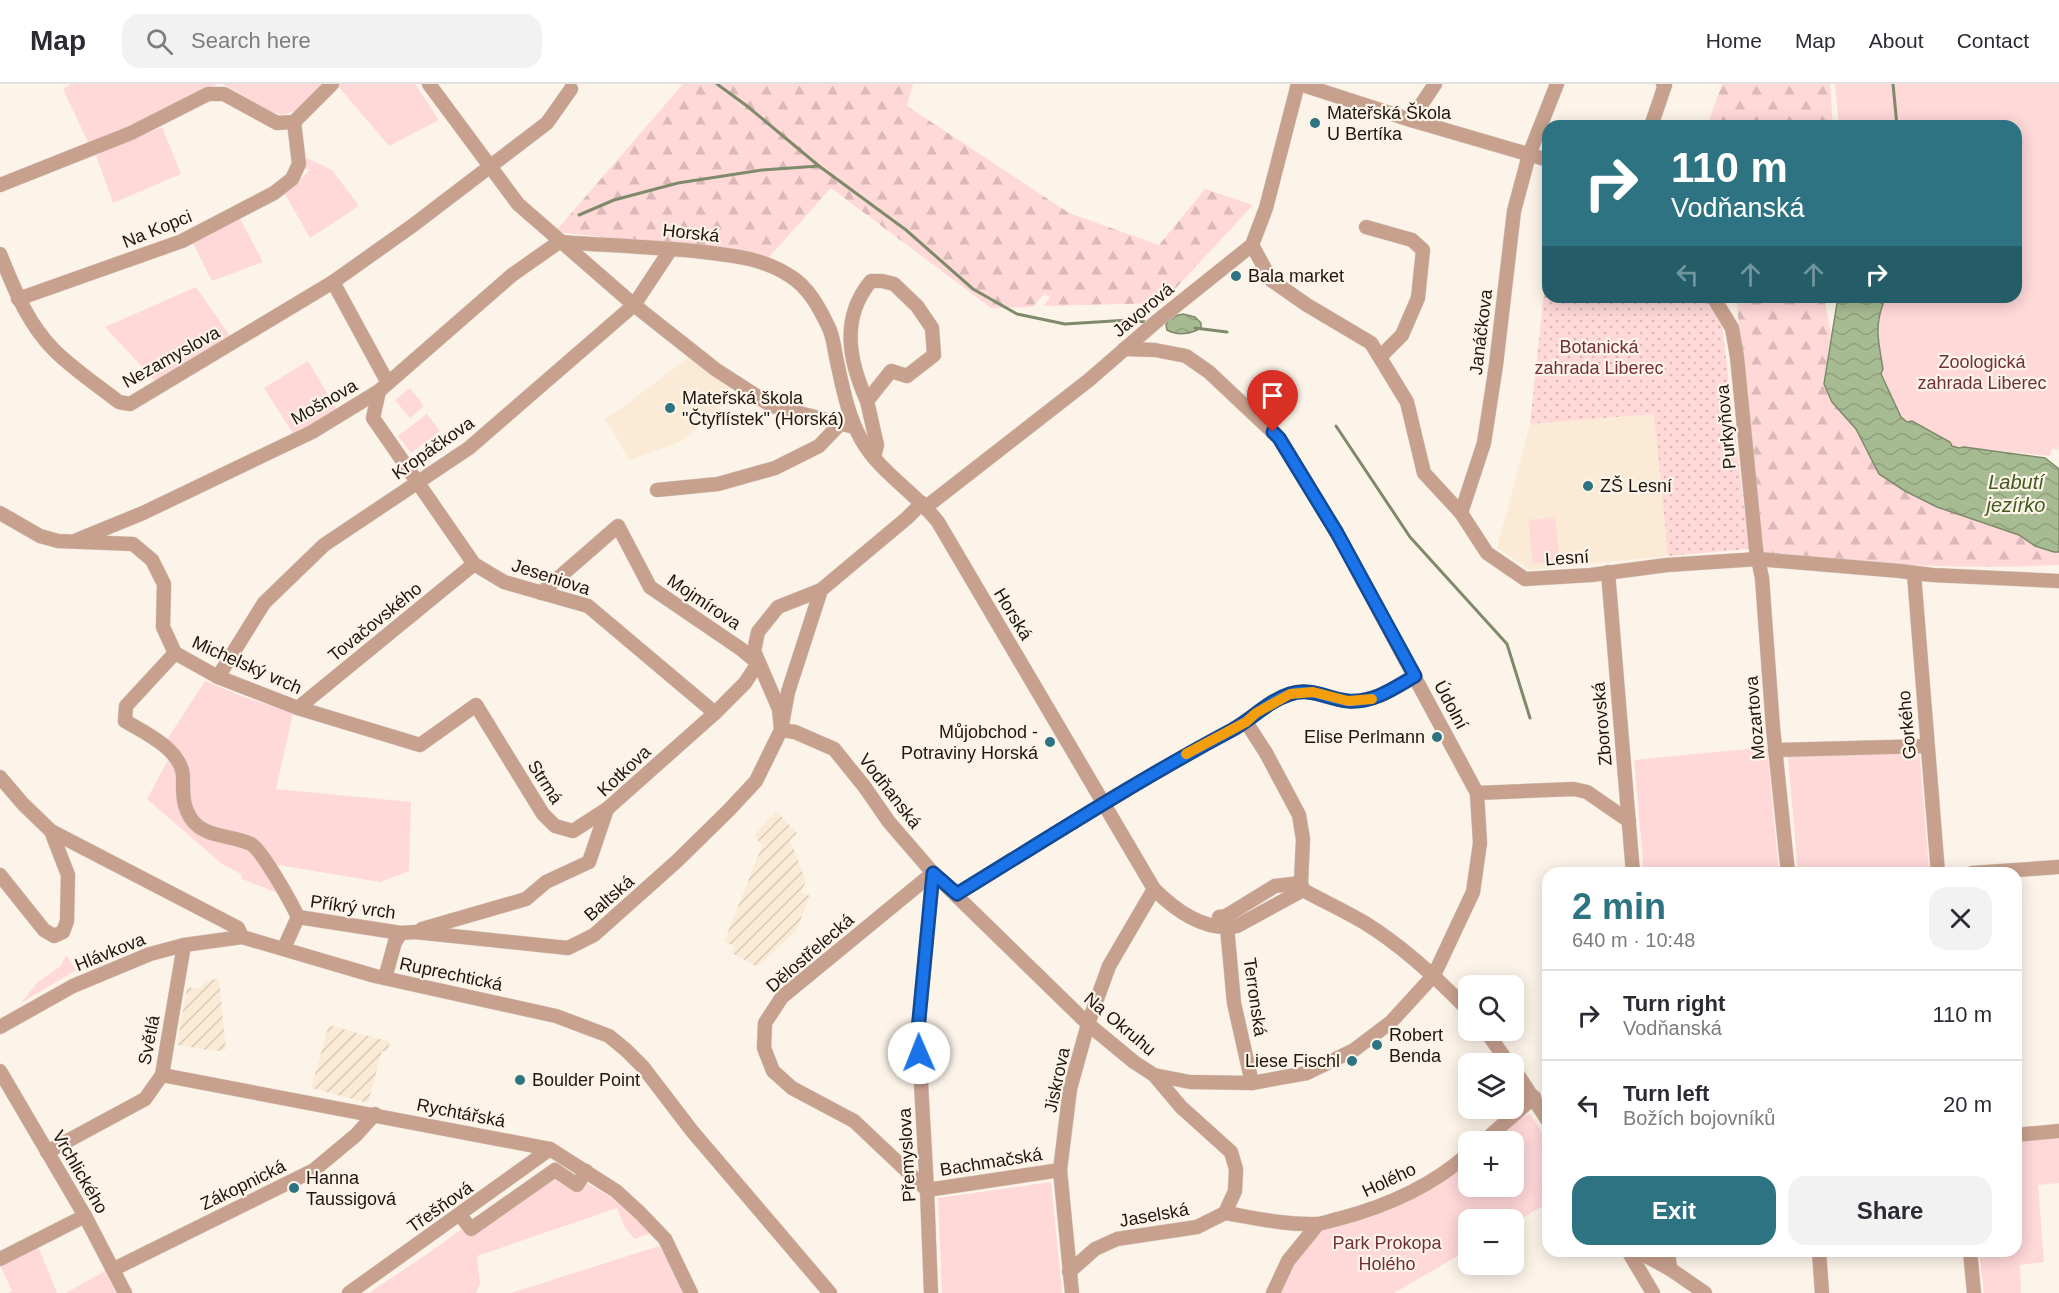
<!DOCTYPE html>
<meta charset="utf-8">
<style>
body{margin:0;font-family:Arial,sans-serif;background:#f2f2f3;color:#2b2b33;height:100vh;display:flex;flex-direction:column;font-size:22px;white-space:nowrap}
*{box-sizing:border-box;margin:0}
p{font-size:20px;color:#7c7c81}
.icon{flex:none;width:33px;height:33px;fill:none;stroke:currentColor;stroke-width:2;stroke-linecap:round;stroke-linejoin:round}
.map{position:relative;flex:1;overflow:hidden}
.details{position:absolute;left:1542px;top:783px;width:480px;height:390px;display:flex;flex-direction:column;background:#fff;border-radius:18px;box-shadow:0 3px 15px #0003}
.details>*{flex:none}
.hud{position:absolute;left:1542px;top:36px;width:480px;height:183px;border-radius:18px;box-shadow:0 3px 15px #0003;background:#2d7381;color:#fff;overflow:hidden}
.fabs{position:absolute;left:1458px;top:891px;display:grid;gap:12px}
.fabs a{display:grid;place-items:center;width:66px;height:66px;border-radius:12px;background:#fff;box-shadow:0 3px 15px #0003;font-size:30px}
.pin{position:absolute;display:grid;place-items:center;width:51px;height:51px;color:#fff;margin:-62px -26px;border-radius:50% 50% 50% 0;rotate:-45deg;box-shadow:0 0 6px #0007}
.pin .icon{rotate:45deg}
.me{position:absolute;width:66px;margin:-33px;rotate:359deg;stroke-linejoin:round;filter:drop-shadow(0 0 4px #0008)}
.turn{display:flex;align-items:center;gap:21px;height:126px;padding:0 30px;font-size:27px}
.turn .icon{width:78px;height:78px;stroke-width:2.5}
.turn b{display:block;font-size:42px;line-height:51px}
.lanes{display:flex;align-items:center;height:57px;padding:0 30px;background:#0003;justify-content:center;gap:30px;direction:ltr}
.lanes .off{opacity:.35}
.round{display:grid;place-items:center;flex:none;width:63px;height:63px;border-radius:18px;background:#f2f2f3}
.overview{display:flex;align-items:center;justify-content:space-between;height:102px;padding:0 30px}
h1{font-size:36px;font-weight:700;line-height:45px;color:#2d7381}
.cta{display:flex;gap:12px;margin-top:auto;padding:12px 30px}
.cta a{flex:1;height:69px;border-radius:18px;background:#2d7381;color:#fff;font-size:24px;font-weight:700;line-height:69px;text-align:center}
.cta a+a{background:#f2f2f3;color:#2b2b33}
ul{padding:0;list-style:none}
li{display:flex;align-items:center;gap:18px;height:90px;padding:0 30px;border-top:2px solid #e1e1e2}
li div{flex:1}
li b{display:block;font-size:22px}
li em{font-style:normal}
header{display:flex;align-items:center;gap:36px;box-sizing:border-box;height:84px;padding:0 30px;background:#fff;border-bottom:2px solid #e1e1e2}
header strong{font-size:28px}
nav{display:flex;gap:33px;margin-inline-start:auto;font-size:21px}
.search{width:420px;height:54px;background:#f2f2f3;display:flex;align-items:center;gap:15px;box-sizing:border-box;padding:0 21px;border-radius:18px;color:#7c7c81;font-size:22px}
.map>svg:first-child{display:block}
.built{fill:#fbebd6}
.industrial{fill:url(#industrial-furrows)}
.green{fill:#ffd8d8}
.forest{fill:url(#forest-firs)}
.garden{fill:url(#garden-dots)}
.water{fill:url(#water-waves);stroke:#7e8a6a;stroke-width:1.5}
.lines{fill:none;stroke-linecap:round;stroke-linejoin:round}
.stream{stroke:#7e8a6a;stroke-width:3}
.street-casing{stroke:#d9d1c6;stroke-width:15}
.street{stroke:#c8a08e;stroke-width:14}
.route-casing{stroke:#114b97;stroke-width:15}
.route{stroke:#1a73e8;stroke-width:10}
.slow{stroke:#f59e0b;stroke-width:10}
.poi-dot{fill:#2d7381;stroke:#fdf4e9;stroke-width:2}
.labels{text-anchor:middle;stroke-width:4.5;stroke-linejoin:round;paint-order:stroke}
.poi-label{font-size:18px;fill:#1f170d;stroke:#fdf4e9;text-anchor:start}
.street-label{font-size:18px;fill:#1f170d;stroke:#fdf4e9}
.park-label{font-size:18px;fill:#713135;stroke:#fdf4e9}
.water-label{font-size:20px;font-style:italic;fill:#415b1f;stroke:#fdf4e9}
</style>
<header>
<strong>Map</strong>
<div class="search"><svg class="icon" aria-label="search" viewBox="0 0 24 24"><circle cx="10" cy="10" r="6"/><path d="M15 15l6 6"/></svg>Search here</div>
<nav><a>Home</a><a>Map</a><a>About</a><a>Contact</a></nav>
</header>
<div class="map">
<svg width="2059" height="1209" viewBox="0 0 2059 1209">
<defs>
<pattern id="industrial-furrows" width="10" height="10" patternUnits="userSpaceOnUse" patternTransform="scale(1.5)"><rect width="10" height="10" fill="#fbebd6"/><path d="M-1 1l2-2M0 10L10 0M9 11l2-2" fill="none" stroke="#d7c9b6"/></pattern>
<pattern id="forest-firs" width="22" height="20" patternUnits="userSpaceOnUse" patternTransform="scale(1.5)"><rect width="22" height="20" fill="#ffd8d8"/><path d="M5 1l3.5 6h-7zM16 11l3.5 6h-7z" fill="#dab9b8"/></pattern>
<pattern id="garden-dots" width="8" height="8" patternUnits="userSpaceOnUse" patternTransform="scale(1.5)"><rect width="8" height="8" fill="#ffd8d8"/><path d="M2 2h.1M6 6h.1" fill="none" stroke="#dab9b8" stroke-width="1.8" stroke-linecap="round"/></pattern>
<pattern id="water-waves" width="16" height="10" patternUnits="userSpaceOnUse" patternTransform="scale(1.5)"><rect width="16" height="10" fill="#a7bb92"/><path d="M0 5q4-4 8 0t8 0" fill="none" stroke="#8fa07d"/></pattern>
</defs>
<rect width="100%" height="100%" fill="#fdf4e9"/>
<!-- built -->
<g class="built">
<polygon points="690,272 734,300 717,325 684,356 629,377 613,347 604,335 623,323"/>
<polygon points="1654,330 1668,472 1530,486 1497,464 1530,340"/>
</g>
<!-- industrial -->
<g class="industrial">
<polygon points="776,727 797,749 790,756 806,797 801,808 810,812 796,847 757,883 732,869 735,862 724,858 762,762 754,751"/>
<polygon points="219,895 226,966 215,967 177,961 187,903 197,905 209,896"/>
<polygon points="329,941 390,958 387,968 382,967 368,1019 311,1004"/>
</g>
<!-- green -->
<g class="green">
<polygon points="71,0 218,0 92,59 88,58 63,5"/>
<polygon points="223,0 322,0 295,27 282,31 269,27"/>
<polygon points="341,0 415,0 439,36 389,62 338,2"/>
<path d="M1835,0H2059V362L2058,366L2052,364L2050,372L1964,363L1960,365L1951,362L1950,358L1912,337L1907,338L1901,333L1881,289L1883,285C1879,262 1875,243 1883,220L1871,213H2016V42H1839Z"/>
<polygon points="162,43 181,90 113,119 96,71"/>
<polygon points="307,74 332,86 359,122 310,154 285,110 310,86 304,84"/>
<polygon points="240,135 263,178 212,197 193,159"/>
<polygon points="196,203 230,252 155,297 105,243"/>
<polygon points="308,277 337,326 294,351 264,304"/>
<polygon points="410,304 424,322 410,334 395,316"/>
<polygon points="427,330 440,347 411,369 398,352"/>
<polygon points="1555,433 1560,477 1533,480 1528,436"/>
<polygon points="205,597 241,612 293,629 276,705 411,718 409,787 380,798 272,780 198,735 188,718 188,685 184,671 166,657"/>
<polygon points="1767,663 1779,789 1644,789 1634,676"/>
<polygon points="1919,663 1929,784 1870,789 1798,789 1788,673"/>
<polygon points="170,672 177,682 189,735 255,768 285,812 242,795 241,790 222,780 147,715"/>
<polygon points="66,871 76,886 21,919 37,899 61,882"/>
<polygon points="1530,1030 1548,1058 1548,1119 1514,1139 1514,1136 1468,1136 1468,1166 1394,1209 1278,1209 1288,1183 1317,1146 1326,1142 1374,1132 1468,1076 1468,1102 1514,1102 1514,1058 1491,1057 1520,1034"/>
<polygon points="2059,1052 2059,1099 2038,1101 2044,1178 2020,1181 2021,1209 1984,1209 1979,1167 2016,1167 2016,1057"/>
<polygon points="552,1079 614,1115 651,1149 635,1155 625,1144 617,1124 477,1172 480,1200 476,1209 369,1209 433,1166"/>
<polygon points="1051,1098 1062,1209 942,1209 938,1114"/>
<polygon points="37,1160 57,1209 8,1209 12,1207 0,1181"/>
<polygon points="659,1162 676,1191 682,1209 511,1209"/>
<polygon points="105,1187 116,1209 66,1209"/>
</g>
<!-- forest -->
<g class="forest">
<polygon points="683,0 913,0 907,22 1069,129 1159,161 1205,105 1253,121 1162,219 1043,222 1050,214 1045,209 1033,223 991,224 831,104 768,174 703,163 555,148"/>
<polygon points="1722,0 1830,0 1833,42 1707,42"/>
<path d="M1736,213H1824L1831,250L1824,300L1832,318L1856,345L1879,390L1905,407L1937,423L2019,451L2035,462L2054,468H2059V481C1962,486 1866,479 1770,473L1762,464Z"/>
</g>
<!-- garden -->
<polygon class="garden" points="1548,170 1548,213 1704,213 1722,241 1749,465 1668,472 1654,330 1530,340"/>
<!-- water -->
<g class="water">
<path d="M1838,213H1871L1883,220C1874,244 1879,260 1883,285L1881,290L1901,333L1907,338L1912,337L1950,358L1952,362L1959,364L1964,363L2045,374L2059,385V468H2054L2035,462L2019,451L1937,423L1905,407L1879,390L1856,345L1832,318L1824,300Z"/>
<path d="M1183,230L1195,233L1201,239V244C1191,250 1178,252 1167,246L1166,241L1170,233Z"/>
</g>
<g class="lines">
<!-- stream -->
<g class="stream">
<polyline points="717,0 747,22 819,82 906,146 973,205 1017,230 1065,240 1129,236 1145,238"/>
<polyline points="1893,0 1897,42"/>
<polyline points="579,131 614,116 678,99 762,86 819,82"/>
<polyline points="1195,244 1227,248"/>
<polyline points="1336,342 1410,453 1507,560 1530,634"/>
</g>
<!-- street casing -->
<g class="street-casing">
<g id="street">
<polyline points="429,0 518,120 634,221 715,285 772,322 854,343"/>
<polyline points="1300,0 1411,36 1548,76"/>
<polyline points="1411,36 1435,0"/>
<polyline points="1651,42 1665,1 1663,0"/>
<polyline points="0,101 131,49 208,10 224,10 277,39 294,38 332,0"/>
<polyline points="1366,143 1412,156 1423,166 1418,214 1402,251 1380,273"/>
<path d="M559,158C604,161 650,163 695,167C728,171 762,173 790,192C808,203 819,223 828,242C833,251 834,263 836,273C842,300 847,330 861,355C879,388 915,408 938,438L1154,805C1176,827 1205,848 1237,842L1303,806"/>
<polyline points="1252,161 1271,196 1307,221 1371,259 1407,318 1424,389 1461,429 1487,469 1525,495 1591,491 1667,481 1758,475 1900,487 1932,491 2059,497"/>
<path d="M0,170C14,204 27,239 54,266C73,285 97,301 119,318L130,320L333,198L412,142L547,39L571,5"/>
<polyline points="333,198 388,299"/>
<polyline points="1713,213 1732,244 1737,273 1756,465 1762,494 1773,644 1788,789"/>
<polyline points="18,215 182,157 274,109 292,95 299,80 294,38"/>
<polyline points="1124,265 1155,266 1186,272 1209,288 1279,354 1337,449 1477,709 1574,705 1587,708 1629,737"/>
<polyline points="379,307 373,334 474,480 504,498 588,522 715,629"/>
<path d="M867,317C849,277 840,234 871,197H882L894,200L917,222L932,244L934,271L907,292L891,287L867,317L877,361L874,373"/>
<polyline points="657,406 718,400 775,384 819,362 840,340"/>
<polyline points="926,423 1089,296 1157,237 1252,161 1266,124 1298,0"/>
<polyline points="0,429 40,452 58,457 133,460 152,476 164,500 163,543 175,569 218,593 298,624 420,661 476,621 543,730 555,742 573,747 607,725 715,629 745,599 758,579"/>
<polyline points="1461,429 1484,359 1496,281 1514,127 1529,71 1557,0"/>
<polyline points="77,456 143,429 312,348 379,307 512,191 559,158"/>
<polyline points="1608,488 1633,789"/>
<polyline points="1914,490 1938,789"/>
<polyline points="821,506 778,523 758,548 754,567 779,625 781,646 795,648 834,665 864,702 889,738 933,789 1088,940 1134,978 1154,991 1190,998 1252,999 1307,989 1354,966 1391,938 1434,891 1473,808 1480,759 1477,709"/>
<polyline points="541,509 618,442 650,503 741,565 758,579"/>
<path d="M175,569L126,622L125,637C145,649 181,665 183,692C183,708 182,722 192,736C205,754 233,751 251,760C262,766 292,820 298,833"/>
<polyline points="218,593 264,519 324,461 469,364 634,221 671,165"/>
<polyline points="298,624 474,480"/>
<polyline points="1246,638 1266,669 1299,731 1303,755 1301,799 1303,806"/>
<polyline points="1775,666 1927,662"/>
<polyline points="0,693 23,720 51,747 238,844 242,853"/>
<polyline points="933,789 782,913 765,939 764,964 773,987 792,1004 854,1037 927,1106 1060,1086"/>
<polyline points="1972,789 2059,783"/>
<polyline points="0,791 44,846 54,852 63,848 67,837 68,791 51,747"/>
<path d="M1303,806C1323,817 1345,827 1365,839C1404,863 1437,894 1468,926"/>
<path d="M957,810C1048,754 1138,696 1232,646C1251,636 1268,617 1290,610C1311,603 1328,615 1348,617C1374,619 1394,604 1415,592"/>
<polyline points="1226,832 1234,919 1252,999"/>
<polyline points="1219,833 1226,832 1275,802 1301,799"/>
<polyline points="422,845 526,815 546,798 589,778 607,725"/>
<polyline points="284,864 298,833 401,849"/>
<polyline points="385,894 395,858 401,849 415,848 568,864 594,851 677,777 729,726 756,697 781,646 788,608 821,506 907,434 922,419"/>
<polyline points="0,943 73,902 150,870 184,861 242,853 375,892 556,932 609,952 626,966 643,983 692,1047 830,1209"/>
<polyline points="1485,946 1509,980"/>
<polyline points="1514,985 1548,1037"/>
<polyline points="0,987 85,1132 125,1209"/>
<polyline points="162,991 550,1065 616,1107 640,1129 665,1155 691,1209"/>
<polyline points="2016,1051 2059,1047"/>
<polyline points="1483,1058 1534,1013"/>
<polyline points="47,1068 145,1015 162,991 184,861"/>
<path d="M1225,1129C1255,1134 1285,1141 1316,1140C1323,1140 1331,1136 1338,1135C1384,1123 1432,1102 1468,1070"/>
<polyline points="460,1131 471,1145 555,1086 577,1101 586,1087"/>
<polyline points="1628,1167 1653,1209"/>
<polyline points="1637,1167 1670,1185 1705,1209"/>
<polyline points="1668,1167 1670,1185"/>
<polyline points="1819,1167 1822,1209"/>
<polyline points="1970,1167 1974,1209"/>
<polyline points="0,1175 85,1132"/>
<polyline points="114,1185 314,1086 356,1051 375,1030"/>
<polyline points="1069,1188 1095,1165 1117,1155 1197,1143 1225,1129 1235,1107 1236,1085 1231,1068 1181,1023 1154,991"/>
<polyline points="349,1209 550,1065"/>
<polyline points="931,1209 927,1106 918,946 933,789"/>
<polyline points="1072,1209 1060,1086 1070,1005 1088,940 1109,882 1154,805"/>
<polyline points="1273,1209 1288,1177 1318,1140"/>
</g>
</g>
<!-- street -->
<use href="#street" class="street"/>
</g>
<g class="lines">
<!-- route casing -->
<g class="route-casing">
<path id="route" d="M919,969L918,946L933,789L957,810C1048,754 1138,696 1232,646C1251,636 1268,617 1290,610C1311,603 1328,615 1348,617C1374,619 1394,604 1415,592L1337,449L1279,354L1273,348"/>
</g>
<!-- route -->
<use href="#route" class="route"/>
<!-- slow -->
<polyline class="slow" points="1186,670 1246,638 1256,629 1290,610 1313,608 1348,617 1372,615"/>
</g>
<!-- markers -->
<g class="poi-dot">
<circle cx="1315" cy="39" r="6"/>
<circle cx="1236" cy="192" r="6"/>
<circle cx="670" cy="324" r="6"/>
<circle cx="1588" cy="402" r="6"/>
<circle cx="1437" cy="653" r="6"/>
<circle cx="1050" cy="658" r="6"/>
<circle cx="1377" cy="961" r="6"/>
<circle cx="1352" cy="977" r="6"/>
<circle cx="520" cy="996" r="6"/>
<circle cx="294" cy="1104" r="6"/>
</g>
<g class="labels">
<!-- poi labels -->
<g class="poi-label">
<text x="1327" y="35">Mateřská Škola<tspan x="1327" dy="21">U Bertíka</tspan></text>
<text x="1248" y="198">Bala market</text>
<text x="682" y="320">Mateřská škola<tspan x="682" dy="21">"Čtyřlístek" (Horská)</tspan></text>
<text x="1600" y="408">ZŠ Lesní</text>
<text x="1038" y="654" text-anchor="end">Můjobchod -<tspan x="1038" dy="21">Potraviny Horská</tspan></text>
<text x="1425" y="659" text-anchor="end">Elise Perlmann</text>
<text x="1389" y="957">Robert<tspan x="1389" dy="21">Benda</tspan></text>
<text x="1340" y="983" text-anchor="end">Liese Fischl</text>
<text x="532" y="1002">Boulder Point</text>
<text x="306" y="1100">Hanna<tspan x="306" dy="21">Taussigová</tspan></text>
</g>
<!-- street labels -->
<g class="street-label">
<text transform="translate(157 145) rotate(-22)" y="6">Na Kopci</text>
<text transform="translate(691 149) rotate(6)" y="6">Horská</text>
<text transform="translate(1143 226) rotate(-40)" y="6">Javorová</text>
<text transform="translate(1481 248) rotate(-83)" y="6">Janáčkova</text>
<text transform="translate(171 273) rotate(-29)" y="6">Nezamyslova</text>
<text transform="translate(324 318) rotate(-30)" y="6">Mošnova</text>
<text transform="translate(1726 343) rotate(-95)" y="6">Purkyňova</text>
<text transform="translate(433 364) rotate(-35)" y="6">Kropáčkova</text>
<text transform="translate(1567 474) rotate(-4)" y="6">Lesní</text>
<text transform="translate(551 493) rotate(18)" y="6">Jeseniova</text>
<text transform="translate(704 518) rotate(34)" y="6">Mojmírova</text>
<text transform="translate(1013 530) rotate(59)" y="6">Horská</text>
<text transform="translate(375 538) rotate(-39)" y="6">Tovačovského</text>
<text transform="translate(247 581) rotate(24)" y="6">Michelský vrch</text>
<text transform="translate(1451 621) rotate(62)" y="6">Údolní</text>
<text transform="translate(1755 634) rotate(-95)" y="6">Mozartova</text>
<text transform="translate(1602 640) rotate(-95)" y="6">Zborovská</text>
<text transform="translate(1907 641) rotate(-95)" y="6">Gorkého</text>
<text transform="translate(624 687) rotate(-43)" y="6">Kotkova</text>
<text transform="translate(545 698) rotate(57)" y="6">Strmá</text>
<text transform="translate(890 707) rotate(52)" y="6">Vodňanská</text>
<text transform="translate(609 814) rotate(-41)" y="6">Baltská</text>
<text transform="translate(353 823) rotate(8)" y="6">Příkrý vrch</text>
<text transform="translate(110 868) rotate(-22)" y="6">Hlávkova</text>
<text transform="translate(810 869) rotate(-41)" y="6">Dělostřelecká</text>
<text transform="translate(451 890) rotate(12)" y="6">Ruprechtická</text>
<text transform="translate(1255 913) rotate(82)" y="6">Terronská</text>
<text transform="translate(1120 940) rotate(40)" y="6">Na Okruhu</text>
<text transform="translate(149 956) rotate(-79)" y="6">Světlá</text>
<text transform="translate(1057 996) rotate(-78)" y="6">Jiskrova</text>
<text transform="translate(461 1029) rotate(11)" y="6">Rychtářská</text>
<text transform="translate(907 1071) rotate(-93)" y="6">Přemyslova</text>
<text transform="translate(991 1078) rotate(-9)" y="6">Bachmačská</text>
<text transform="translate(80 1088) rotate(60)" y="6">Vrchlického</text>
<text transform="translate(1389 1096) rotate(-25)" y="6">Holého</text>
<text transform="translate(243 1101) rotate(-26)" y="6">Zákopnická</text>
<text transform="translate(440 1123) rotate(-35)" y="6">Třešňová</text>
<text transform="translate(1154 1131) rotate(-10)" y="6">Jaselská</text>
</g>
<!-- park labels -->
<g class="park-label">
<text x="1599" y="269">Botanická<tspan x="1599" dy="21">zahrada Liberec</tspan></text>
<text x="1982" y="284">Zoologická<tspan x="1982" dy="21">zahrada Liberec</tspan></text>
<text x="1387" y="1165">Park Prokopa<tspan x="1387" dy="21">Holého</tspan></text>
</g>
<!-- water labels -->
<g class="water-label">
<text x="2016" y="405">Labutí<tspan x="2016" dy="23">jezírko</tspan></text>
</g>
</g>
</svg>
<div class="fabs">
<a><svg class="icon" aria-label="search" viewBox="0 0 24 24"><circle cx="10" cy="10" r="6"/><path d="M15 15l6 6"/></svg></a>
<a><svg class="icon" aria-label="layers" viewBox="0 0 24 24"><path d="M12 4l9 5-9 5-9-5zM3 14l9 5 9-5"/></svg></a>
<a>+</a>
<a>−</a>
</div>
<div class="pin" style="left:1273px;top:348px;background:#d93025"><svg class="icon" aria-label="arrive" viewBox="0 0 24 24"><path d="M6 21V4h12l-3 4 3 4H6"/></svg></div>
<svg class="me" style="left:919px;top:969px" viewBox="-20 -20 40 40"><circle r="19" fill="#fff"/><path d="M0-13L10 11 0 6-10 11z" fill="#1a73e8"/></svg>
<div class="hud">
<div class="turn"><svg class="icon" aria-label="right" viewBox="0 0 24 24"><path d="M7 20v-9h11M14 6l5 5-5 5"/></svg><div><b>110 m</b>Vodňanská</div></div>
<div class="lanes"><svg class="icon off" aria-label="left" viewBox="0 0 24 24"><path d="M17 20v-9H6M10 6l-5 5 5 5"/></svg><svg class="icon off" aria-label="ahead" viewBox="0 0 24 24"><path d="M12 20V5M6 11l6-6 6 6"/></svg><svg class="icon off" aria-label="ahead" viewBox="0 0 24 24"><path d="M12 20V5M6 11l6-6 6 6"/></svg><svg class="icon" aria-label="right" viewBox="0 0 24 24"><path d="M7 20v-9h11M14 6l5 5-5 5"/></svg></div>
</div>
<section class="details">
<div class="overview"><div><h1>2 min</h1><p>640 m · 10:48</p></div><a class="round"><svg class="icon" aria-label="close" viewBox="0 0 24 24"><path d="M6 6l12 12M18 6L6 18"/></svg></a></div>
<ul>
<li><svg class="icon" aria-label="right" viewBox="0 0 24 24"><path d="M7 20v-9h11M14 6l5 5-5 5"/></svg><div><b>Turn right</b><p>Vodňanská</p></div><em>110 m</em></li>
<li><svg class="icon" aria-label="left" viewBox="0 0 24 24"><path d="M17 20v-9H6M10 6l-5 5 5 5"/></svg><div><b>Turn left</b><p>Božích bojovníků</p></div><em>20 m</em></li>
</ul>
<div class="cta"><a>Exit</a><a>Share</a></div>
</section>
</div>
